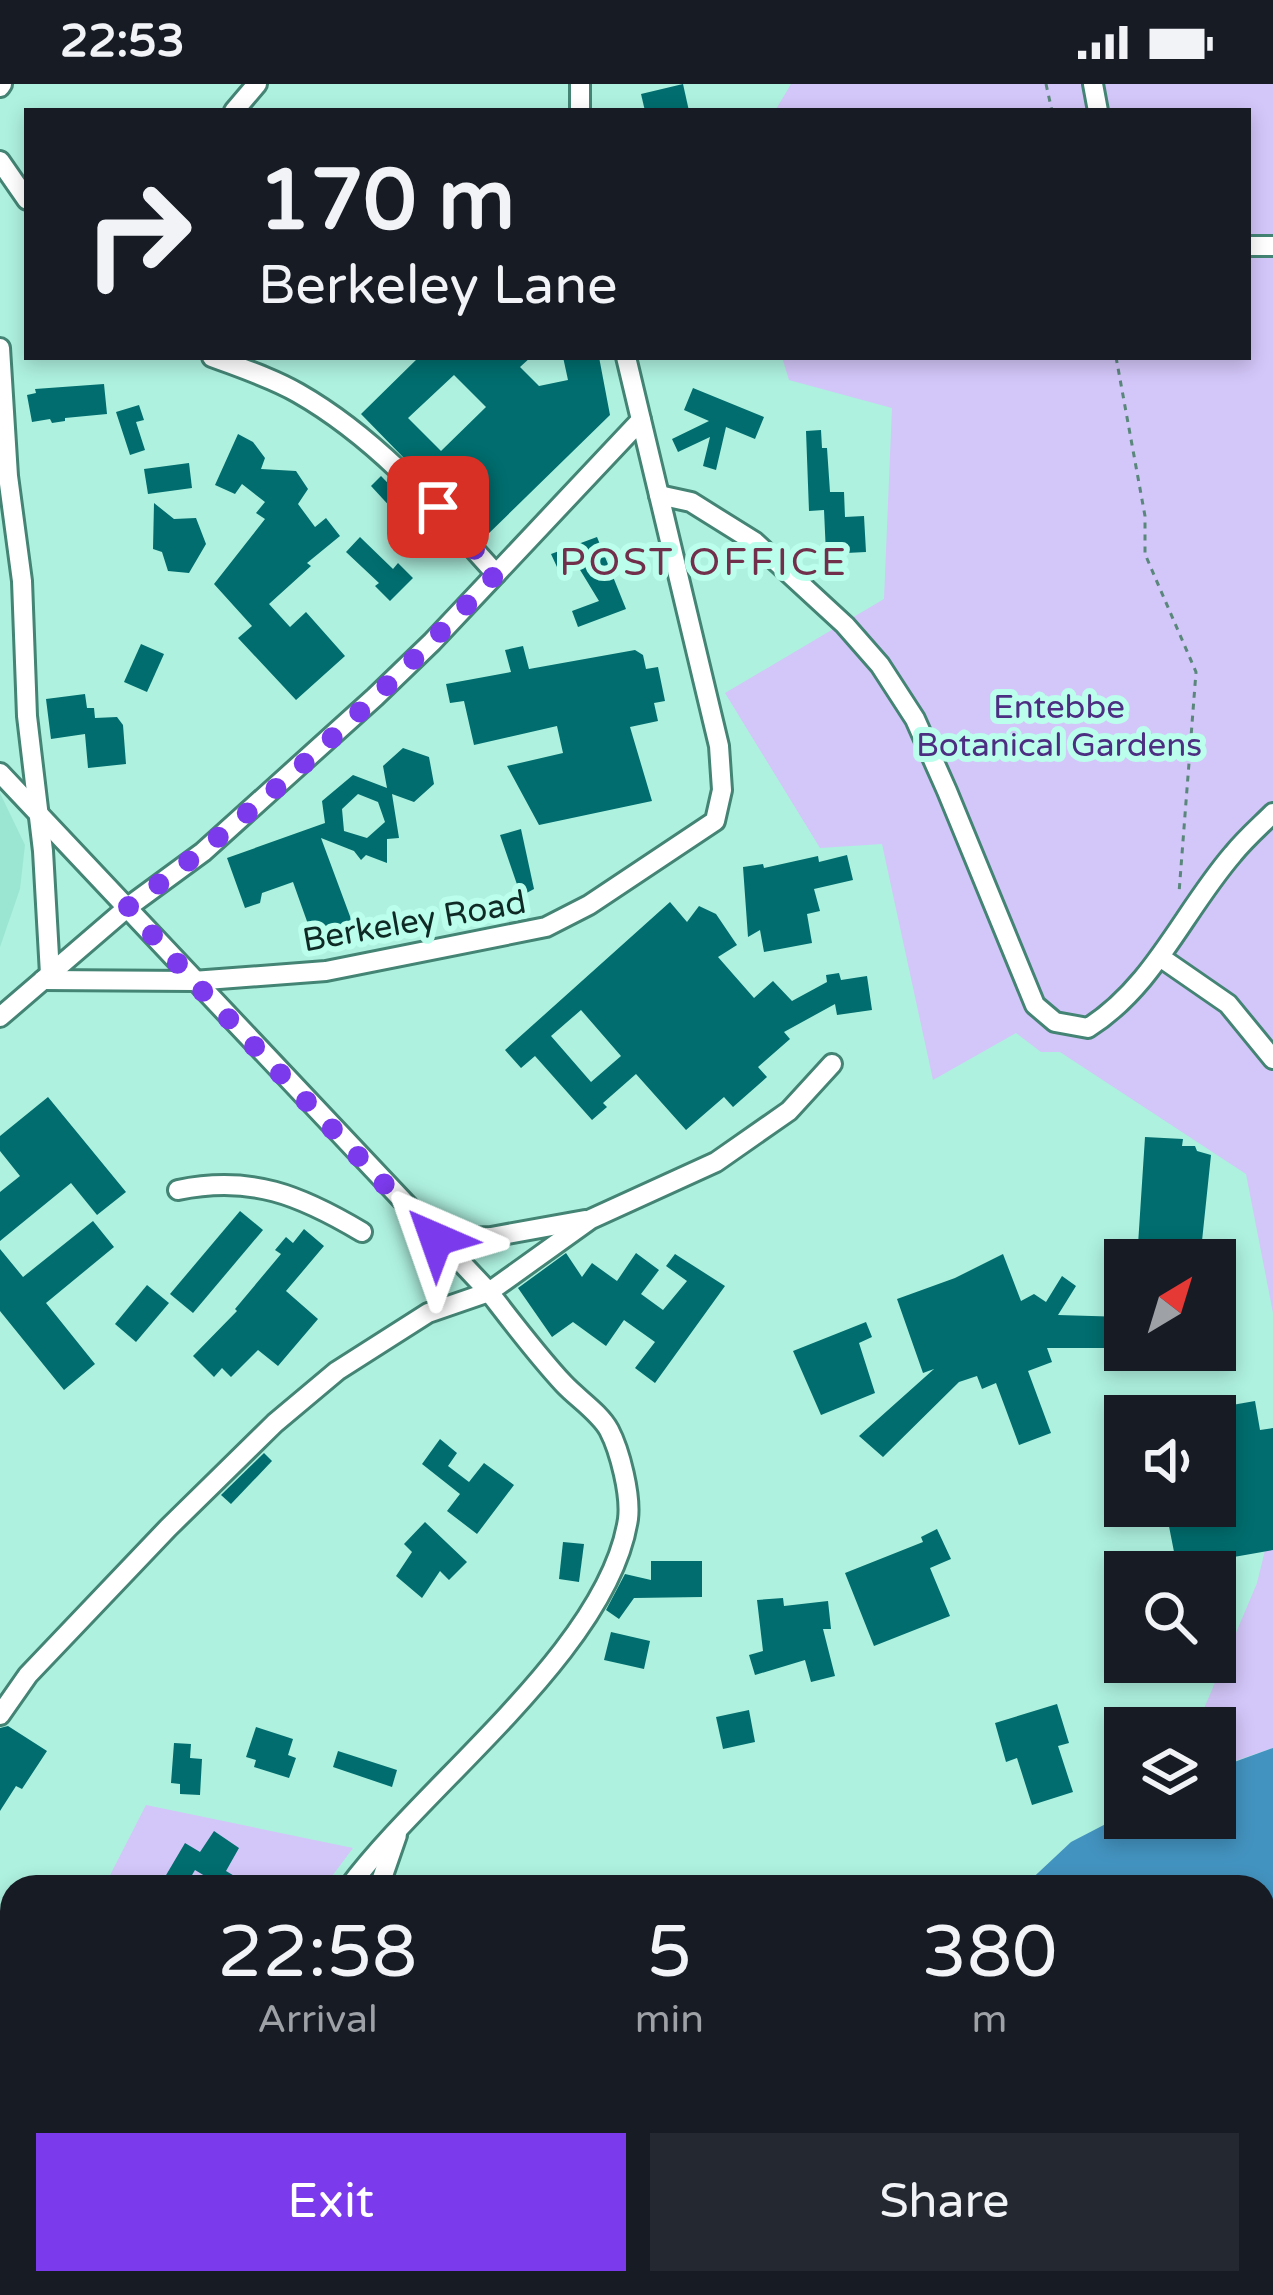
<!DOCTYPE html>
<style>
body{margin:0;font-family:"Varela Round",sans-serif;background:#242831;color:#f1f3f6;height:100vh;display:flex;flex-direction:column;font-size:45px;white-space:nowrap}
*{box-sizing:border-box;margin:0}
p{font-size:39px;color:#9ea1a6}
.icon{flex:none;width:66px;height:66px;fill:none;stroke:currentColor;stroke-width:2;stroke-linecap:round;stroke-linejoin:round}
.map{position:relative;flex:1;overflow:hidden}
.details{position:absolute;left:0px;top:1791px;width:1275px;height:420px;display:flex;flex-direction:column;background:#171b24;border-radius:36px 36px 0 0;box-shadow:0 6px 18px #0003}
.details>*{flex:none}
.top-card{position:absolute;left:24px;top:24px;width:1227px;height:252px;border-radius:0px;box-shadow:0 6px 18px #0003;background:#171b24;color:#f1f3f6;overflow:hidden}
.needle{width:78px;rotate:38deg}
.tools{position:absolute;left:1104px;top:1155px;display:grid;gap:24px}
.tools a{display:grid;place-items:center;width:132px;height:132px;border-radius:0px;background:#171b24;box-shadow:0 6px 18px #0003;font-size:60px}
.pin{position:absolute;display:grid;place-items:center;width:102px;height:102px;color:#fff;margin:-51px;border-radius:24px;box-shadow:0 6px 18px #0006}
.me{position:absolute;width:132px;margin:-66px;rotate:317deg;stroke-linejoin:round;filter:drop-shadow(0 0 9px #0008)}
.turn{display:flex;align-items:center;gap:42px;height:252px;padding:0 36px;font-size:54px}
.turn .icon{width:156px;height:156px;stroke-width:2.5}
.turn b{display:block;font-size:84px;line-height:102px}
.eta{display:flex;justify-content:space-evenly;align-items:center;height:204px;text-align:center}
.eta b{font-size:72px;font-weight:600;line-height:84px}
.action{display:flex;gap:24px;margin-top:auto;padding:24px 36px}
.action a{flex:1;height:138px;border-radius:0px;background:#7c3aed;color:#fff;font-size:48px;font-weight:600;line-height:138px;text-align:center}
.action a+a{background:#242831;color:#f1f3f6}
.status{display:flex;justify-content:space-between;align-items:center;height:84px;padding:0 60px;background:#171b24;direction:ltr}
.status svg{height:33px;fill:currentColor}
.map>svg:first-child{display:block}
.built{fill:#9be6d2}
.green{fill:#d3c6f9}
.water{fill:#4393c0}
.building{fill:#016d6e;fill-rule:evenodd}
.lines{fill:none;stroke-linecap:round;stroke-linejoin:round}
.minor-casing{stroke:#438474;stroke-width:24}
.path{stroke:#5a877c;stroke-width:3;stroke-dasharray:6 6;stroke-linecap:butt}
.minor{stroke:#fff;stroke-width:18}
.route{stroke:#7c3aed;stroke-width:21;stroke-dasharray:0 37.8}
.labels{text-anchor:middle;stroke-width:12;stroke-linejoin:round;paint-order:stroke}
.park-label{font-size:33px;fill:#4d2f82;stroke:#bbfeec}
.street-label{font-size:33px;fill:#0f2a24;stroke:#bbfeec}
.quarter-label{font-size:39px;letter-spacing:3px;fill:#722f4b;stroke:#bbfeec}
</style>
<div class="status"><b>22:53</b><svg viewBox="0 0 49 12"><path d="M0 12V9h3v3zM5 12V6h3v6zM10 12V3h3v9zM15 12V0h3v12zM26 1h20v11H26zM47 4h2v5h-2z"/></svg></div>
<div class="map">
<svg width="1273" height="2211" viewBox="0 0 1273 2211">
<rect width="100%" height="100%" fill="#aef1df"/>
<!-- built -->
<polygon class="built" points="0,709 25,761 20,805 0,863"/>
<!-- green -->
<g class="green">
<polygon points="791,0 1273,0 1273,1229 1246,1090 1060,968 1041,968 1016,949 933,996 882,760 820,764 725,609 884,515 892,324 789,296 782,273 1248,273 1248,27 775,27"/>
<polygon points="1273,1434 1273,1664 1218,1683 1215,1644 1207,1644 1203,1627 1257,1499"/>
<polygon points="146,1721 353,1764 324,1803 104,1803"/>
<polygon points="12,1984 12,2199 239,2199 233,2211 0,2211 0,2000 3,2001"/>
</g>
<!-- water -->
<polygon class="water" points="1273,1664 1273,2211 667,2211 673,2199 1263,2199 1263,1803 1023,1803 1071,1758 1125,1730 1125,1734 1215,1734 1215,1685"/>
<!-- building -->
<g class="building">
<polygon points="683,0 689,27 645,27 641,10"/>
<path d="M419,273H531L520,283L539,302L568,296L563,273H599L610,331L483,455L361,330ZM454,291L486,323L441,367L408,334Z"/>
<polygon points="104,300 107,330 65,334 65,337 52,339 50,335 32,338 27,311 36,309 35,305"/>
<polygon points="693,304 764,333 755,355 726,343 716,386 703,382 710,353 678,368 672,355 709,337 684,326"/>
<polygon points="139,321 144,336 136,338 145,366 130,371 116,328"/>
<polygon points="821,346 822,364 827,364 830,408 844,408 845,433 864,432 866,468 826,470 824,426 809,427 806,347"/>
<polygon points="238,350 253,358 265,374 261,385 296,387 308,405 298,420 315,443 326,434 340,452 307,479 311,482 269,520 290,543 306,528 345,572 296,616 238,554 252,542 214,500 265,435 256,429 265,418 242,400 235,410 215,401"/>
<polygon points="189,379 192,404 148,410 144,385"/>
<polygon points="381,392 418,430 407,441 371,402"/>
<polygon points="154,419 174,435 196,434 206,460 189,489 168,487 162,468 153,465"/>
<polygon points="360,453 393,485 398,479 413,494 390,517 375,502 379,499 346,468"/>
<polygon points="597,453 626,525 578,543 572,527 599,517 574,476 557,483 551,470"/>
<polygon points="141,560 164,570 147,608 124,598"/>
<polygon points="523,562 529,585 635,566 643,571 646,585 658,583 665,617 654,619 658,637 630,643 652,717 539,741 507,682 563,669 557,642 474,661 464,617 450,619 446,600 511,588 505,566"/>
<polygon points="85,610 87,624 94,624 95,634 117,633 123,641 126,680 88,684 85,650 51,655 46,615"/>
<path d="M403,664L429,673L434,700L414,718L392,710L399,754L387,755V779L366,771L361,776L354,767L321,754L354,843L314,857L293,798L262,809L260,819L245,824L227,774L325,739L322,717L353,691L387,704L383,682ZM358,710L378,718L385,738L367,754L344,747L342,725Z"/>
<polygon points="521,745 534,805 521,812 500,751"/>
<polygon points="847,771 853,796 814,805 820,827 807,830 812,859 764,868 760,846 748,853 743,783 763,780 764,784 818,772 819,778"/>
<path d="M670,818L687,838L699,822L716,830L737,861L718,873L754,914L773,897L792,917L827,898L826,891L839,889L841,896L867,892L872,926L837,931L835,920L784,948L790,955L758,983L767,993L733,1023L724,1013L686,1046L636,990L603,1019L607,1023L592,1036L535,972L521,984L505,966ZM581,926L621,972L591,998L551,952Z"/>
<polygon points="48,1013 126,1108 97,1131 71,1099 0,1157 0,1108 20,1092 0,1067 0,1052"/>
<polygon points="1145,1053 1183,1055 1182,1062 1195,1062 1197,1067 1211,1071 1200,1176 1137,1176"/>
<polygon points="240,1127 263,1146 193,1229 170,1210"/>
<polygon points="93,1137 114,1163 46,1219 95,1280 64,1306 0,1227 0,1165 23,1193"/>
<polygon points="304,1145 324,1162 286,1207 318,1235 278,1282 258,1266 231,1293 222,1284 214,1293 193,1272 237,1227 235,1225 281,1170 275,1166 286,1153 293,1159"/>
<polygon points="566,1169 582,1193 592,1179 617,1197 636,1169 659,1186 641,1210 663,1226 687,1197 666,1182 675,1170 725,1202 655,1299 635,1284 655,1258 624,1236 606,1262 573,1238 552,1253 518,1204"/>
<polygon points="1003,1170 1021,1217 1034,1210 1046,1218 1062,1192 1076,1202 1058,1231 1125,1233 1125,1264 1047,1264 1052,1278 1028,1287 1051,1349 1019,1361 996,1299 982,1305 977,1292 959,1298 883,1373 859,1352 934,1285 923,1289 897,1215 955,1194"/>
<polygon points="147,1201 169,1219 136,1258 115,1240"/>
<polygon points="866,1238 872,1253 859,1259 875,1309 821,1331 793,1267"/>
<polygon points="1144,1266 1191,1266 1190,1282 1143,1282"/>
<polygon points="1255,1317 1260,1346 1273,1344 1273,1466 1177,1483 1165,1422 1215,1422 1215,1324"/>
<polygon points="440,1355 457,1369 448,1382 469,1398 484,1379 514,1401 477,1450 447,1427 460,1410 422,1380"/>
<polygon points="264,1369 272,1377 231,1420 221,1411"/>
<polygon points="425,1438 467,1478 449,1496 440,1487 422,1514 396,1492 412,1468 404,1460"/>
<polygon points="937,1445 951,1475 930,1484 950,1532 874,1562 845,1489 923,1458 921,1453"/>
<polygon points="563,1458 584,1460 579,1498 559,1495"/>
<polygon points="651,1477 702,1477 702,1513 634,1514 619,1535 606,1526 625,1490 651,1496"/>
<polygon points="783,1514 784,1522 828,1517 831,1545 823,1545 835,1592 811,1598 805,1576 755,1591 749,1571 763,1567 757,1516"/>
<polygon points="611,1548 650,1557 644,1585 604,1576"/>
<polygon points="1057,1620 1069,1659 1058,1662 1073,1708 1032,1721 1017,1674 1006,1678 995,1639"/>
<polygon points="749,1626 755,1658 723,1665 716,1633"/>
<polygon points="8,1642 47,1667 22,1705 16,1702 0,1727 0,1644"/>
<polygon points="256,1643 293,1655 288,1671 296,1674 289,1694 254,1683 256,1676 246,1673"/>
<polygon points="174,1659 191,1660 190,1674 202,1675 200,1711 180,1710 180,1700 171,1699"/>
<polygon points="338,1667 397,1686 392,1703 333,1683"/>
<polygon points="214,1747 239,1764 226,1787 253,1803 223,1803 195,1786 185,1803 159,1803 185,1759 200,1768"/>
</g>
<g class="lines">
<!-- minor casing -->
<g class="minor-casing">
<g id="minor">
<polyline points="580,0 580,27"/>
<polyline points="1093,0 1098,27"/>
<polyline points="0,3 2,0"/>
<polyline points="234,27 257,0"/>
<polyline points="0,77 27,116"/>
<polyline points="1248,162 1273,162"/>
<polyline points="0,264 8,392 22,497 27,632 43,767 50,890"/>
<path d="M212,273C241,284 272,294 298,309C377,354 436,423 496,490"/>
<path d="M659,411L691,418L755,458L845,541L880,581L915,635L947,707L1035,921L1055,938L1088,944C1154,902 1183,828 1233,770C1245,755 1260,742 1273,729"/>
<path d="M0,689L489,1208C513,1239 537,1271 564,1300C577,1314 600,1329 609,1346C620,1367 631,1411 628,1435C609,1564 426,1699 349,1803"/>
<polyline points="1160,873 1228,920 1273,975"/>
<polyline points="43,896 193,897 326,887 546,843 589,821 715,737 722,706 719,662 626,273"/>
<polyline points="0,933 128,823 203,768 375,613 432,558 641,336"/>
<path d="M178,1106C251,1091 300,1111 362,1148"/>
<polyline points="436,1155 491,1153 585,1136"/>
<polyline points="0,1631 28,1591 168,1444 275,1339 337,1287 428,1229 489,1208 591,1135 716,1078 789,1027 832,980"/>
<polyline points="379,1803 397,1751"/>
<polyline points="349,2199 351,2211"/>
<polyline points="267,2211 268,2199"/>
</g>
</g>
<!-- path -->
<g class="path">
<polyline points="1046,0 1052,27"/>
<polyline points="1116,273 1145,432 1145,470 1196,588 1179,809"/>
<path d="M0,2203C46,2205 70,2198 118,2211"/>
</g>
<!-- minor -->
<use href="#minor" class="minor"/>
</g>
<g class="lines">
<!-- route -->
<path class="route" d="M436,1155L193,897L128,823C260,727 385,609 496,490L438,423"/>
</g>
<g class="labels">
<!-- park labels -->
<g class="park-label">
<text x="1059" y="634">Entebbe<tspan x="1059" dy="38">Botanical Gardens</tspan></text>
</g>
<!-- street labels -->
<g class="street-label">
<text transform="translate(414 836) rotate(-10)" y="12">Berkeley Road</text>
</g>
<!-- quarter labels -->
<g class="quarter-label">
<text x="704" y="491">POST OFFICE</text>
</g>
</g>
</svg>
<div class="tools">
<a><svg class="needle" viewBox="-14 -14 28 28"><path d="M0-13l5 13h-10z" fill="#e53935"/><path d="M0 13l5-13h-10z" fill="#9ea1a6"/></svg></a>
<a><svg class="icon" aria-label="sound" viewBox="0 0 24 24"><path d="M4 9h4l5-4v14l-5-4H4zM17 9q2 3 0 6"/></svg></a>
<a><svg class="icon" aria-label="search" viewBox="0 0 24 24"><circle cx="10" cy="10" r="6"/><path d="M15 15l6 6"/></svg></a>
<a><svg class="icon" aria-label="layers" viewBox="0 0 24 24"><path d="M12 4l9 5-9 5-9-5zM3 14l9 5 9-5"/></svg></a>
</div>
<div class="pin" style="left:438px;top:423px;background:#d93025"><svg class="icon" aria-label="arrive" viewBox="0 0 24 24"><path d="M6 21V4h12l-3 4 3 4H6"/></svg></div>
<svg class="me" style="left:436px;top:1155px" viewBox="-20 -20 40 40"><path d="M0-17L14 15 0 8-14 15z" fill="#7c3aed" stroke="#fff" stroke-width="4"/></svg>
<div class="top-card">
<div class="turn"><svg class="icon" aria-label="right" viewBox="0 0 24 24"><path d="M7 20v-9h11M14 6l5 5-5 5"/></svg><div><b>170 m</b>Berkeley Lane</div></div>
</div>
<section class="details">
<div class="eta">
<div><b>22:58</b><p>Arrival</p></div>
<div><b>5</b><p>min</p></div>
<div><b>380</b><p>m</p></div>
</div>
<div class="action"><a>Exit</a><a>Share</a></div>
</section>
</div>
